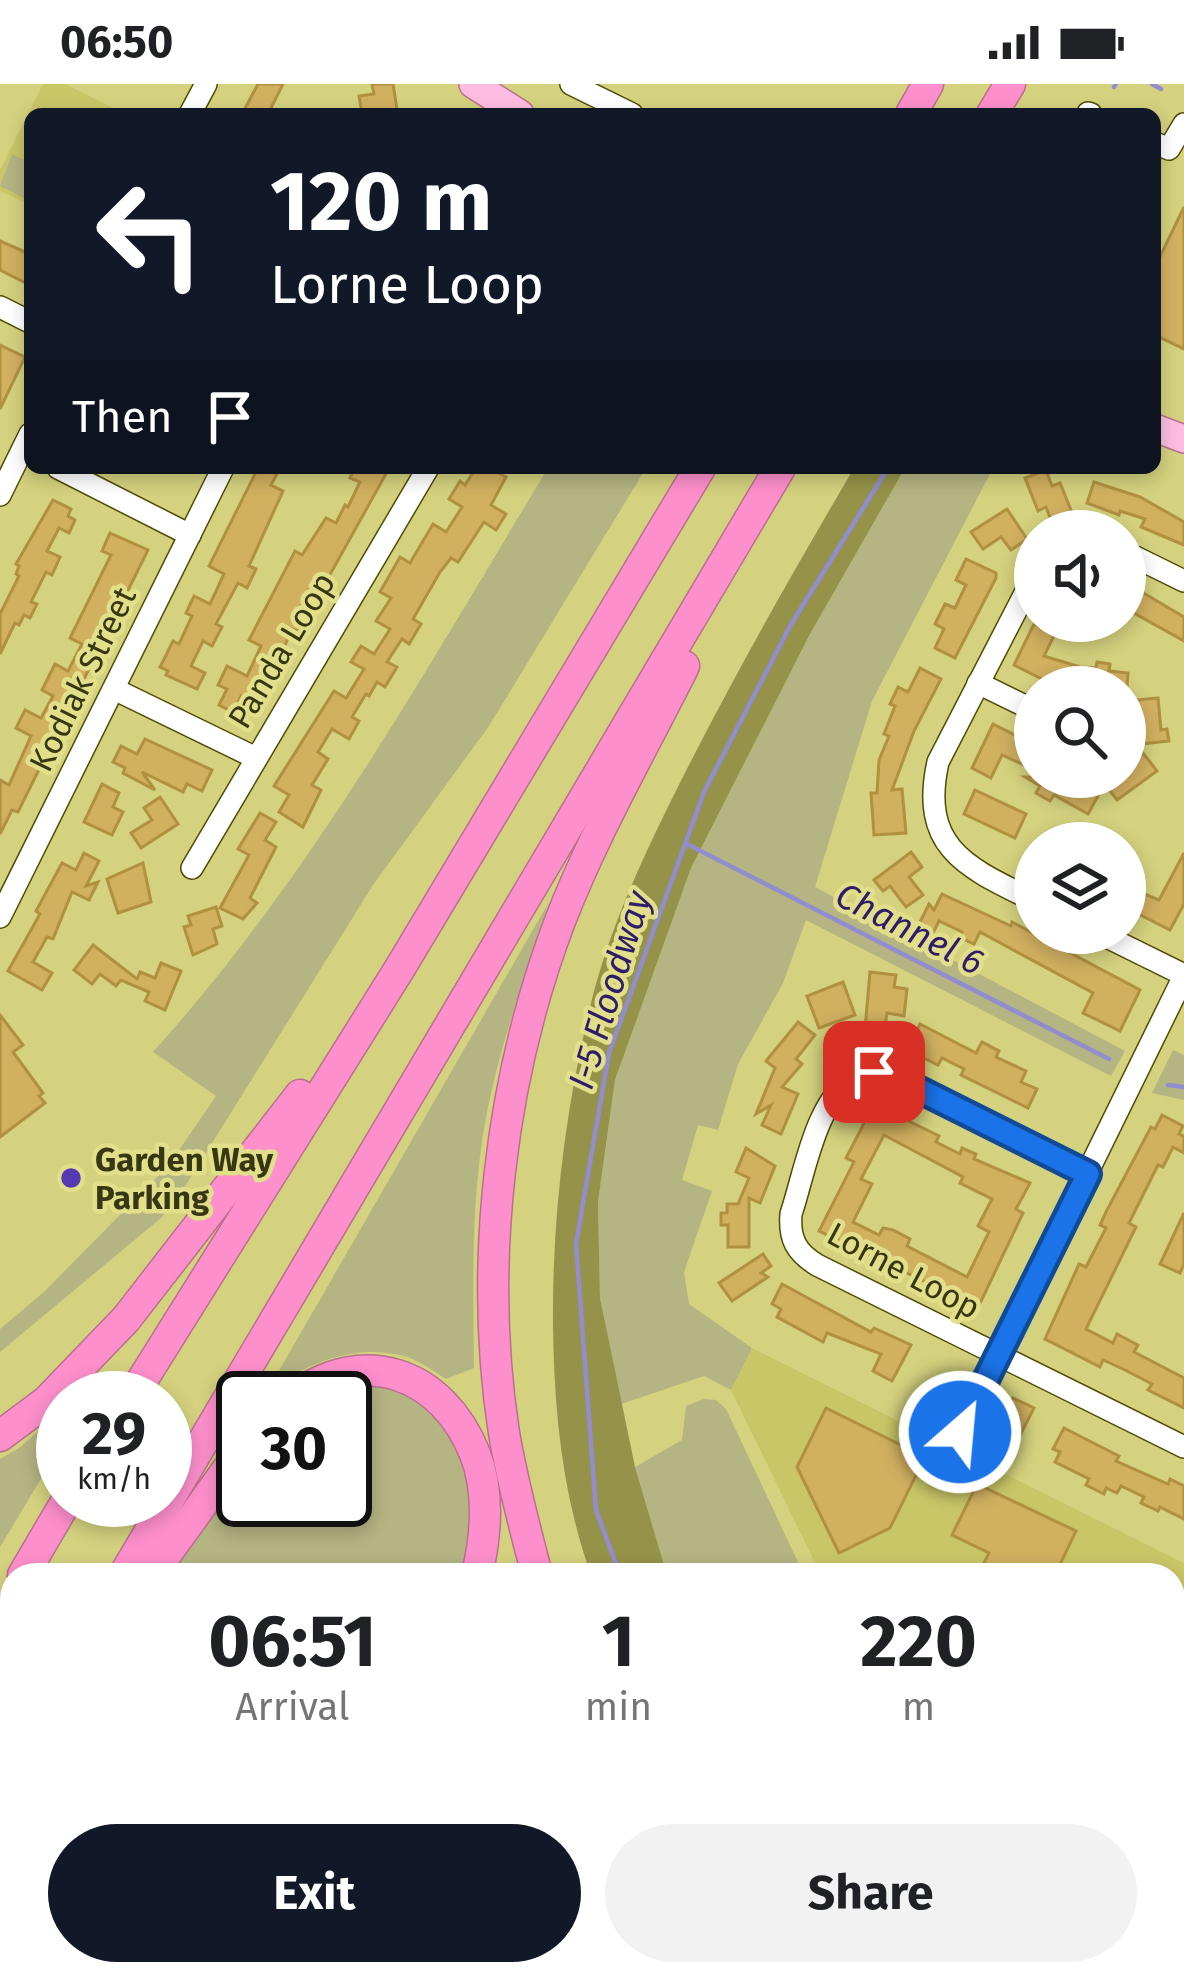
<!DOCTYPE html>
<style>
body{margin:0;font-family:"Fira Sans",sans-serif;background:#f2f2f2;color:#202124;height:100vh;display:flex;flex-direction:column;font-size:45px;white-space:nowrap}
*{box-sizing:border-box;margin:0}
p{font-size:39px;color:#757577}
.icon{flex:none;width:66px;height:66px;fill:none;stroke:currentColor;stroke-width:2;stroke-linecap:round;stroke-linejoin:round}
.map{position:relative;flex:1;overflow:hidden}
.panel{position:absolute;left:0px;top:1479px;width:1185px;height:423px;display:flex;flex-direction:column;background:#fff;border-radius:36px 36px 0 0;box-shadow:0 6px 18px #0003}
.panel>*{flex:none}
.guide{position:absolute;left:24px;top:24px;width:1137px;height:366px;border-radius:18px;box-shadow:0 6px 18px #0003;background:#111827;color:#fff;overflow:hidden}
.fabs{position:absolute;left:1014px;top:426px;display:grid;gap:24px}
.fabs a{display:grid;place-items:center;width:132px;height:132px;border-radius:50%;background:#fff;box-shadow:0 6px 18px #0003;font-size:60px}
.speed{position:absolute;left:36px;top:1287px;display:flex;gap:24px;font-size:60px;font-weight:700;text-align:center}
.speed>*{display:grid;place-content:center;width:156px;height:156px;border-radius:50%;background:#fff;box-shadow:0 6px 18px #0003;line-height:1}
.speed small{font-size:30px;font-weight:400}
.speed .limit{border:6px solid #111;border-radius:18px;background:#fff;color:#111}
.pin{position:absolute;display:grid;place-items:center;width:102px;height:102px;color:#fff;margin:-51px;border-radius:24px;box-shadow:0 6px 18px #0006}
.me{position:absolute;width:132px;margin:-66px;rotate:27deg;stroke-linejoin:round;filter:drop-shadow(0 0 9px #0008)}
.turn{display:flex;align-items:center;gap:42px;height:252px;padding:0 48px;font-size:54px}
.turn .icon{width:156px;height:156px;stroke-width:2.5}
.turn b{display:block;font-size:84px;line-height:102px}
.then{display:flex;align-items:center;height:114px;padding:0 48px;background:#0003;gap:24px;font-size:45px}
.eta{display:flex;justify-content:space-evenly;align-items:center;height:204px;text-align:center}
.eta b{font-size:72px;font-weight:700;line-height:84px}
.button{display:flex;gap:24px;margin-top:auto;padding:24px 48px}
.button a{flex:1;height:138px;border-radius:72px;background:#111827;color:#fff;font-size:48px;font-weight:700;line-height:138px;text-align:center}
.button a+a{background:#f2f2f2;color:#202124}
.status{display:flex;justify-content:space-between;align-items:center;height:84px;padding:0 60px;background:#fff;direction:ltr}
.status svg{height:33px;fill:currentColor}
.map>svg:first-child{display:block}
.built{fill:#c9c668}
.green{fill:#b5b483}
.forest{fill:#959349}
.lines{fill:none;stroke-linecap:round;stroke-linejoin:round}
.stream{stroke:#928dcf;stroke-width:4.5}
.building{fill:#d1b060;stroke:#b19040;stroke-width:3;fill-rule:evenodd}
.minor-casing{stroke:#4f4c03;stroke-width:24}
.major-casing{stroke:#b8708c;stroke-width:30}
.highway-casing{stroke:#b8708c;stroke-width:33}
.minor{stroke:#fff;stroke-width:21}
.major{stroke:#febce0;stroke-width:27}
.highway{stroke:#fd8fcc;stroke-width:30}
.highway-bridge-casing{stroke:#b8708c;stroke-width:33;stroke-linecap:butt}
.highway-bridge{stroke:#fd8fcc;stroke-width:30}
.route-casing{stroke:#114b97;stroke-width:30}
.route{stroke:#1a73e8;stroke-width:21}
.poi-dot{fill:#553bb2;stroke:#e1df8a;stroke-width:4.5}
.labels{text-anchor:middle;stroke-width:9;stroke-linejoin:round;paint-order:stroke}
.street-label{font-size:33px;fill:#383714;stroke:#e1df8a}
.poi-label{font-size:33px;font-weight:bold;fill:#383714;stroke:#e1df8a;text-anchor:start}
.water-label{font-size:36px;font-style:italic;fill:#2e1c68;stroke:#e1df8a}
</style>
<div class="status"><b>06:50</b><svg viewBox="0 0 49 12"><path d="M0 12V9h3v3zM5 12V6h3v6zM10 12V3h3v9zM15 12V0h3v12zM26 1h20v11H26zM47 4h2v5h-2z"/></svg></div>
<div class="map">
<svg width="1184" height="1900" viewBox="0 0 1184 1900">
<rect width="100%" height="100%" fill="#d4d27e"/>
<!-- built -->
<g class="built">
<polygon points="43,0 65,0 125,30 30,30 30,121 0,107 0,86"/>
<polygon points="752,1264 1184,1479 1184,1900 1143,1900 1122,1890 1173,1890 1173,1491 821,1491 731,1306"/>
</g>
<!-- green -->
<g class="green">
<polygon points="12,70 30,79 30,117 0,102"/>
<path d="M548,384H646L489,642L373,801L179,1112L161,1134L0,1268V1245L44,1208L169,1081L216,1012L153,968C311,793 427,584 548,384Z"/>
<polygon points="905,384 993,384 872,617 815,803 1125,967 1111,992 806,836 783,899 738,980 718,1046 698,1041 682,1096 712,1107 684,1188 689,1220 752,1264 731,1306 704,1292 621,1320 600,1214 598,1118 615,996 691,784 810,550"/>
<path d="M549,818C524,895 496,971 483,1051C471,1128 473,1206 474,1284L446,1295C433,1287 419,1276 404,1272C351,1259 313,1279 269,1304Z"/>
<polygon points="1173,966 1184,971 1184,1016 1152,1009"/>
<polygon points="363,1297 417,1312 461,1360 473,1404 466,1480 459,1491 169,1491 243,1386 243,1416 345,1416 345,1314 313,1314"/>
<polygon points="704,1315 716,1316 726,1325 804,1491 667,1491 635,1383 682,1356 686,1322"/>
<polygon points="63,1325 63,1358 0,1463 0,1375 19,1364"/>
<polygon points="12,1739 12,1890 489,1890 481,1900 0,1900 0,1760"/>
<polygon points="548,1890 642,1890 656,1900 543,1900"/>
<polygon points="946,1890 1122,1890 1143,1900 957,1900"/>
</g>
<!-- forest -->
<g class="forest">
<path d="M854,384H905L810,550L691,784L615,996L598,1118L600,1214L635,1383L667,1491H591C562,1410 554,1326 553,1240C552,1131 566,1020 592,915C613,833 652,754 690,679C741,579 797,481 854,384Z"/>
<polygon points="842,1890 946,1890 957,1900 854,1900"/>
</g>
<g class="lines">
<!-- stream -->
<g class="stream">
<polyline points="1152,0 1161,5"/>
<polyline points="1114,3 1116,0"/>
<polyline points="687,760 1109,975"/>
<polyline points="1168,1001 1184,1003"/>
<polyline points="620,1491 596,1426 576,1160 609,969 704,708 790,542 888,384"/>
<polyline points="896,1890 907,1900"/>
</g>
</g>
<!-- building -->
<g class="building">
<polygon points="258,0 283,0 268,30 242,30"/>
<polygon points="372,0 393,0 397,25 362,30 359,12 374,10"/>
<polygon points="1184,123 1184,265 1155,251 1155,183"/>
<polygon points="0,157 30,170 30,201 0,186"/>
<polygon points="0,261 25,273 0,325"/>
<polygon points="258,384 280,384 271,401 283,407 249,482 256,485 247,504 238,499 216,540 222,543 212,562 203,557 191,582 205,589 197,605 166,591 168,587 160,583 173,557 179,560 192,532 186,529 194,512 210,520 224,490 209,482"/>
<polygon points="355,384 379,384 387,388 322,505 312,500 300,524 306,528 297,547 292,545 259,621 241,612 233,628 219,621 227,605 218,601 227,582 247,592 261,562 249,556 295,467 302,471 326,434 336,439 345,421 348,423 360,398 350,394"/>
<polygon points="476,384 490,384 506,393 491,421 506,430 496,446 484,438 458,478 451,474 440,488 413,535 421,540 409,560 402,555 387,578 397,583 385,603 377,598 369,612 366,610 352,633 359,637 349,655 332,645 318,668 328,675 312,701 321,706 303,743 279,728 289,711 274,702 334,607 346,614 364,585 351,578 361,562 374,570 390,545 376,537 391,514 380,508 400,473 410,479 433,440 446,448 462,423 449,415 460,397 465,401"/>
<polygon points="1046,386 1052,402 1060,399 1073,431 1052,439 1046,423 1038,427 1025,394"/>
<polygon points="1094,398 1140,413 1184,438 1184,461 1141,443 1145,435 1120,427 1119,431 1087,419"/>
<polygon points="53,416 71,425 68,432 75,436 69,449 59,444 47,467 60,473 52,491 46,488 31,518 37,520 30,534 24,531 19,541 15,539 0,570 0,530 19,492 16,490 19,482 16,480"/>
<polygon points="1007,425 1027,455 1011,466 1001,453 983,465 971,448"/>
<polygon points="110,449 148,466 18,728 12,726 0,750 0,696 9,701 31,652 16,644 25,626 41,634 53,612 42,606 55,580 68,587 82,560 70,554 111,471 102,467"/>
<polygon points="966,475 996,489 996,494 955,574 935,564 944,545 935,540 945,520 955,524 966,501 956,496"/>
<polygon points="1125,498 1184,533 1184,557 1125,524"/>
<polygon points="1034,540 1055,550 1044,572 1080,583 1096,584 1097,578 1110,580 1109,587 1128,589 1127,603 1058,603 1014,581"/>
<polygon points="920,584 941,595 914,647 892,706 902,705 906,749 874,751 871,709 877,709 879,676 889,652 884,650 895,622 890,620 898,603 908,608"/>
<polygon points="1158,614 1161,646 1167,645 1169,657 1141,660 1136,616"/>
<polygon points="993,640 1035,661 1035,686 1002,671 991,694 972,684"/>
<polygon points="145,655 212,686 202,707 187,700 183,708 142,688 155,706 123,689 125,684 113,678 121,662 137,670"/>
<polygon points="1143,669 1157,687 1117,716 1104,699 1112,693 1125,693 1125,682"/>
<polygon points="1025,693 1069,693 1099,710 1088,730 1054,711 1050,717 1036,709 1040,702"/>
<polygon points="102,700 119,709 113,723 123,728 112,751 84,738"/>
<polygon points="975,706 1026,730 1015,754 964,730"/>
<polygon points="160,713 178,740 141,764 131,749 152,736 144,724"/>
<polygon points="260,729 276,738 265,756 276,763 250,814 257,819 243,835 220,824 249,771 238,765"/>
<polygon points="911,768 922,783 909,793 923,811 906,823 890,802 883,807 874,796"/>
<polygon points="84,769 99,777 86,802 98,798 89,816 72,808 53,855 47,853 33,878 52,889 42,906 8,887 40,830 36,827 62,779 76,786"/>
<polygon points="1184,769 1184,820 1170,846 1125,823 1125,802 1159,816"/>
<polygon points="143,779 151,818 118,829 107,795"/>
<polygon points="942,810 1011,842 1012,838 1140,906 1120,947 1083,929 1093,909 980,848 974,860 959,853 962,848 939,837 928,859 913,852 929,820 934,826"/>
<polygon points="216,823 222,842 213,845 217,860 193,871 184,843 191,841 188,832"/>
<polygon points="93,861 137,895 140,888 155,894 161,879 181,887 165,926 145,917 149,908 121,896 116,902 100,890 92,900 74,886"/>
<polygon points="870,888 896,891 894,903 907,905 904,932 887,929 884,948 865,945"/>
<polygon points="843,898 855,931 819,944 807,912"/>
<polygon points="0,931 23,961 13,968 43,1009 39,1012 45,1019 0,1053"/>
<polygon points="798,938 815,951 796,975 802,980 782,1003 798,1010 781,1050 762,1041 771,1021 756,1030 775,984 766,977"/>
<polygon points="920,940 976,969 982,958 999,967 996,973 1026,987 1021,998 1037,1005 1028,1024 961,991 964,985 942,974 938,981 916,970 919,963 911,959"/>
<path d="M874,1020L939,1052L936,1058L960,1070L962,1064L976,1070L974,1075L1030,1099L1016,1125L1023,1129L974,1232L953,1221L957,1213L819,1147L854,1078L846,1074ZM884,1051L963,1093L960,1099L992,1115L978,1142L989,1148L967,1193L907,1162L910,1155L893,1146L883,1144L879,1151L853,1138L872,1100L861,1095Z"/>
<polygon points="1162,1031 1183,1042 1179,1050 1184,1052 1184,1069 1173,1063 1163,1083 1158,1081 1129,1139 1136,1143 1086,1245 1113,1259 1117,1250 1138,1261 1134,1268 1184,1294 1184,1324 1148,1306 1152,1300 1125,1286 1103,1276 1100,1283 1045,1255 1079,1180 1086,1183 1106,1144 1100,1141 1106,1128 1151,1043 1155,1045"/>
<polygon points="746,1064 775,1082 760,1119 749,1114 749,1163 728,1163 728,1141 721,1141 721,1129 727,1129 727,1120 738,1120 749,1094 736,1088"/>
<polygon points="1184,1129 1184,1180 1180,1189 1160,1180"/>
<polygon points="763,1170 771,1182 761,1189 768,1193 732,1217 719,1199"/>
<polygon points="782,1200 871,1248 874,1244 911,1261 892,1297 873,1287 881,1270 827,1249 823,1258 777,1233 781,1225 772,1220"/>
<polygon points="1013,1314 1034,1324 1012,1367 992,1356"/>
<polygon points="826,1324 925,1373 890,1444 839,1469 797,1383"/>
<polygon points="1064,1344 1119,1372 1116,1377 1168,1400 1170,1395 1184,1402 1184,1435 1160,1423 1158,1427 1141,1419 1144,1413 1121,1402 1117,1409 1106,1404 1104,1410 1086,1401 1089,1395 1055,1378 1060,1368 1053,1365"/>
<polygon points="977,1400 1076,1447 1055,1491 978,1491 989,1469 952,1451"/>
</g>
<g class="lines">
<!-- minor casing -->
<g class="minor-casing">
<g id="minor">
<polyline points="571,0 632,30"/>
<polyline points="1088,29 1091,30"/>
<polyline points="190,30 206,0"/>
<polyline points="1155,59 1169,65 1184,40"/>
<polyline points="0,223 30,238"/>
<polyline points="58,384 190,451"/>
<polyline points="0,411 30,350"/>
<polyline points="1125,468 1184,497"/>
<path d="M1035,490L938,678C919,765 968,784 1035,817"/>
<polyline points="978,599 1035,627"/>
<polyline points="114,605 256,674"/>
<polyline points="192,784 428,384"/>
<polyline points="0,833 223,384"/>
<polyline points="1099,849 1184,891"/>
<path d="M1088,1090L892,992L858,990C815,1016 806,1085 791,1130C789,1155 796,1168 817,1181L1184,1363"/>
<polyline points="960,1348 1184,892"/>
<polyline points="1173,1697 1184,1703"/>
</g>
</g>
<!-- major casing -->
<g class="major-casing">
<g id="major">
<polyline points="473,0 520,30"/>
<polyline points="1155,344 1184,355"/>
</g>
</g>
<!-- highway casing -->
<g class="highway-casing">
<g id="highway">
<polyline points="911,30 928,0"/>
<polyline points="992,30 1010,0"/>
<polyline points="131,1314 400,884 700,384"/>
<path d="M293,1314C363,1260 443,1289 475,1370C490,1408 486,1452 477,1491"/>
<polyline points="0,1352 47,1317 126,1235 300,1011"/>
<polyline points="23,1491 67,1416"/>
<polyline points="124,1491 780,384"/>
<polyline points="151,1491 243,1364"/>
<path d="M537,1491C525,1444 512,1397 504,1349C478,1181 500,995 560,837C594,749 642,666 684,582"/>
<polyline points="0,1700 12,1680"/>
<polyline points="673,1890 687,1900"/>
<polyline points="770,1890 781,1900"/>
<polyline points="514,1900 521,1890"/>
</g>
</g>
<!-- minor -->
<use href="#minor" class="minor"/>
<!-- major -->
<use href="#major" class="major"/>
<!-- highway -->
<use href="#highway" class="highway"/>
<!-- highway-bridge casing -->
<g class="highway-bridge-casing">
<polyline id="highway-bridge" points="0,1526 12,1530"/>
</g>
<!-- highway-bridge -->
<use href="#highway-bridge" class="highway-bridge"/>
</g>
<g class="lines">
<!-- route casing -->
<g class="route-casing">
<polyline id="route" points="874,988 892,992 1088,1090 960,1348"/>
</g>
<!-- route -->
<use href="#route" class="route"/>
</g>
<!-- markers -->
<circle class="poi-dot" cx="71" cy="1094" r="12"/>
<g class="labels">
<!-- street labels -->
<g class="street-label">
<text transform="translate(281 566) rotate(-59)" y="12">Panda Loop</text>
<text transform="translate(82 595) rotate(-64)" y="12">Kodiak Street</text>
<text transform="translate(904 1186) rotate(28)" y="12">Lorne Loop</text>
</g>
<!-- poi labels -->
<g class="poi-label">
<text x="95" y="1087">Garden Way<tspan x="95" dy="38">Parking</tspan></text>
</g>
<!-- water labels -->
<g class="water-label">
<text transform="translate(910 844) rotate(27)" y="13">Channel 6</text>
<text transform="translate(609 906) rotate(-73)" y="13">I-5 Floodway</text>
</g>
</g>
</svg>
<div class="fabs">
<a><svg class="icon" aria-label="sound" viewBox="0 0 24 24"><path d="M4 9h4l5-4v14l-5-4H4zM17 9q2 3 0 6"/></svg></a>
<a><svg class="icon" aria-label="search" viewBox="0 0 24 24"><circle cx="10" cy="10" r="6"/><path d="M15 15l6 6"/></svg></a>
<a><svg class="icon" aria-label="layers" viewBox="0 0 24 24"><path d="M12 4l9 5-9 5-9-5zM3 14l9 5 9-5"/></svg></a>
</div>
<div class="speed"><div>29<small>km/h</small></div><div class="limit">30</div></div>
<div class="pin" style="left:874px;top:988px;background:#d93025"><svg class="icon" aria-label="arrive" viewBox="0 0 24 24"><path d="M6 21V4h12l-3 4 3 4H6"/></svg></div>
<svg class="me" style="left:960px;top:1348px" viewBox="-20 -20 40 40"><circle r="17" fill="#1a73e8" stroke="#fff" stroke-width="3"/><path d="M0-11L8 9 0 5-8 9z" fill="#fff"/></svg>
<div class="guide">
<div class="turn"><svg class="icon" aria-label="left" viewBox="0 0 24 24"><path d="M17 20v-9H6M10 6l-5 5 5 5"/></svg><div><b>120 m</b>Lorne Loop</div></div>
<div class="then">Then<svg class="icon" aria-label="arrive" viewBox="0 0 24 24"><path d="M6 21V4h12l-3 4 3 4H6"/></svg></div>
</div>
<section class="panel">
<div class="eta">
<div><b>06:51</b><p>Arrival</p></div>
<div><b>1</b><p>min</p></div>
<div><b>220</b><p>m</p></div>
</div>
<div class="button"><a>Exit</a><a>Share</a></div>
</section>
</div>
